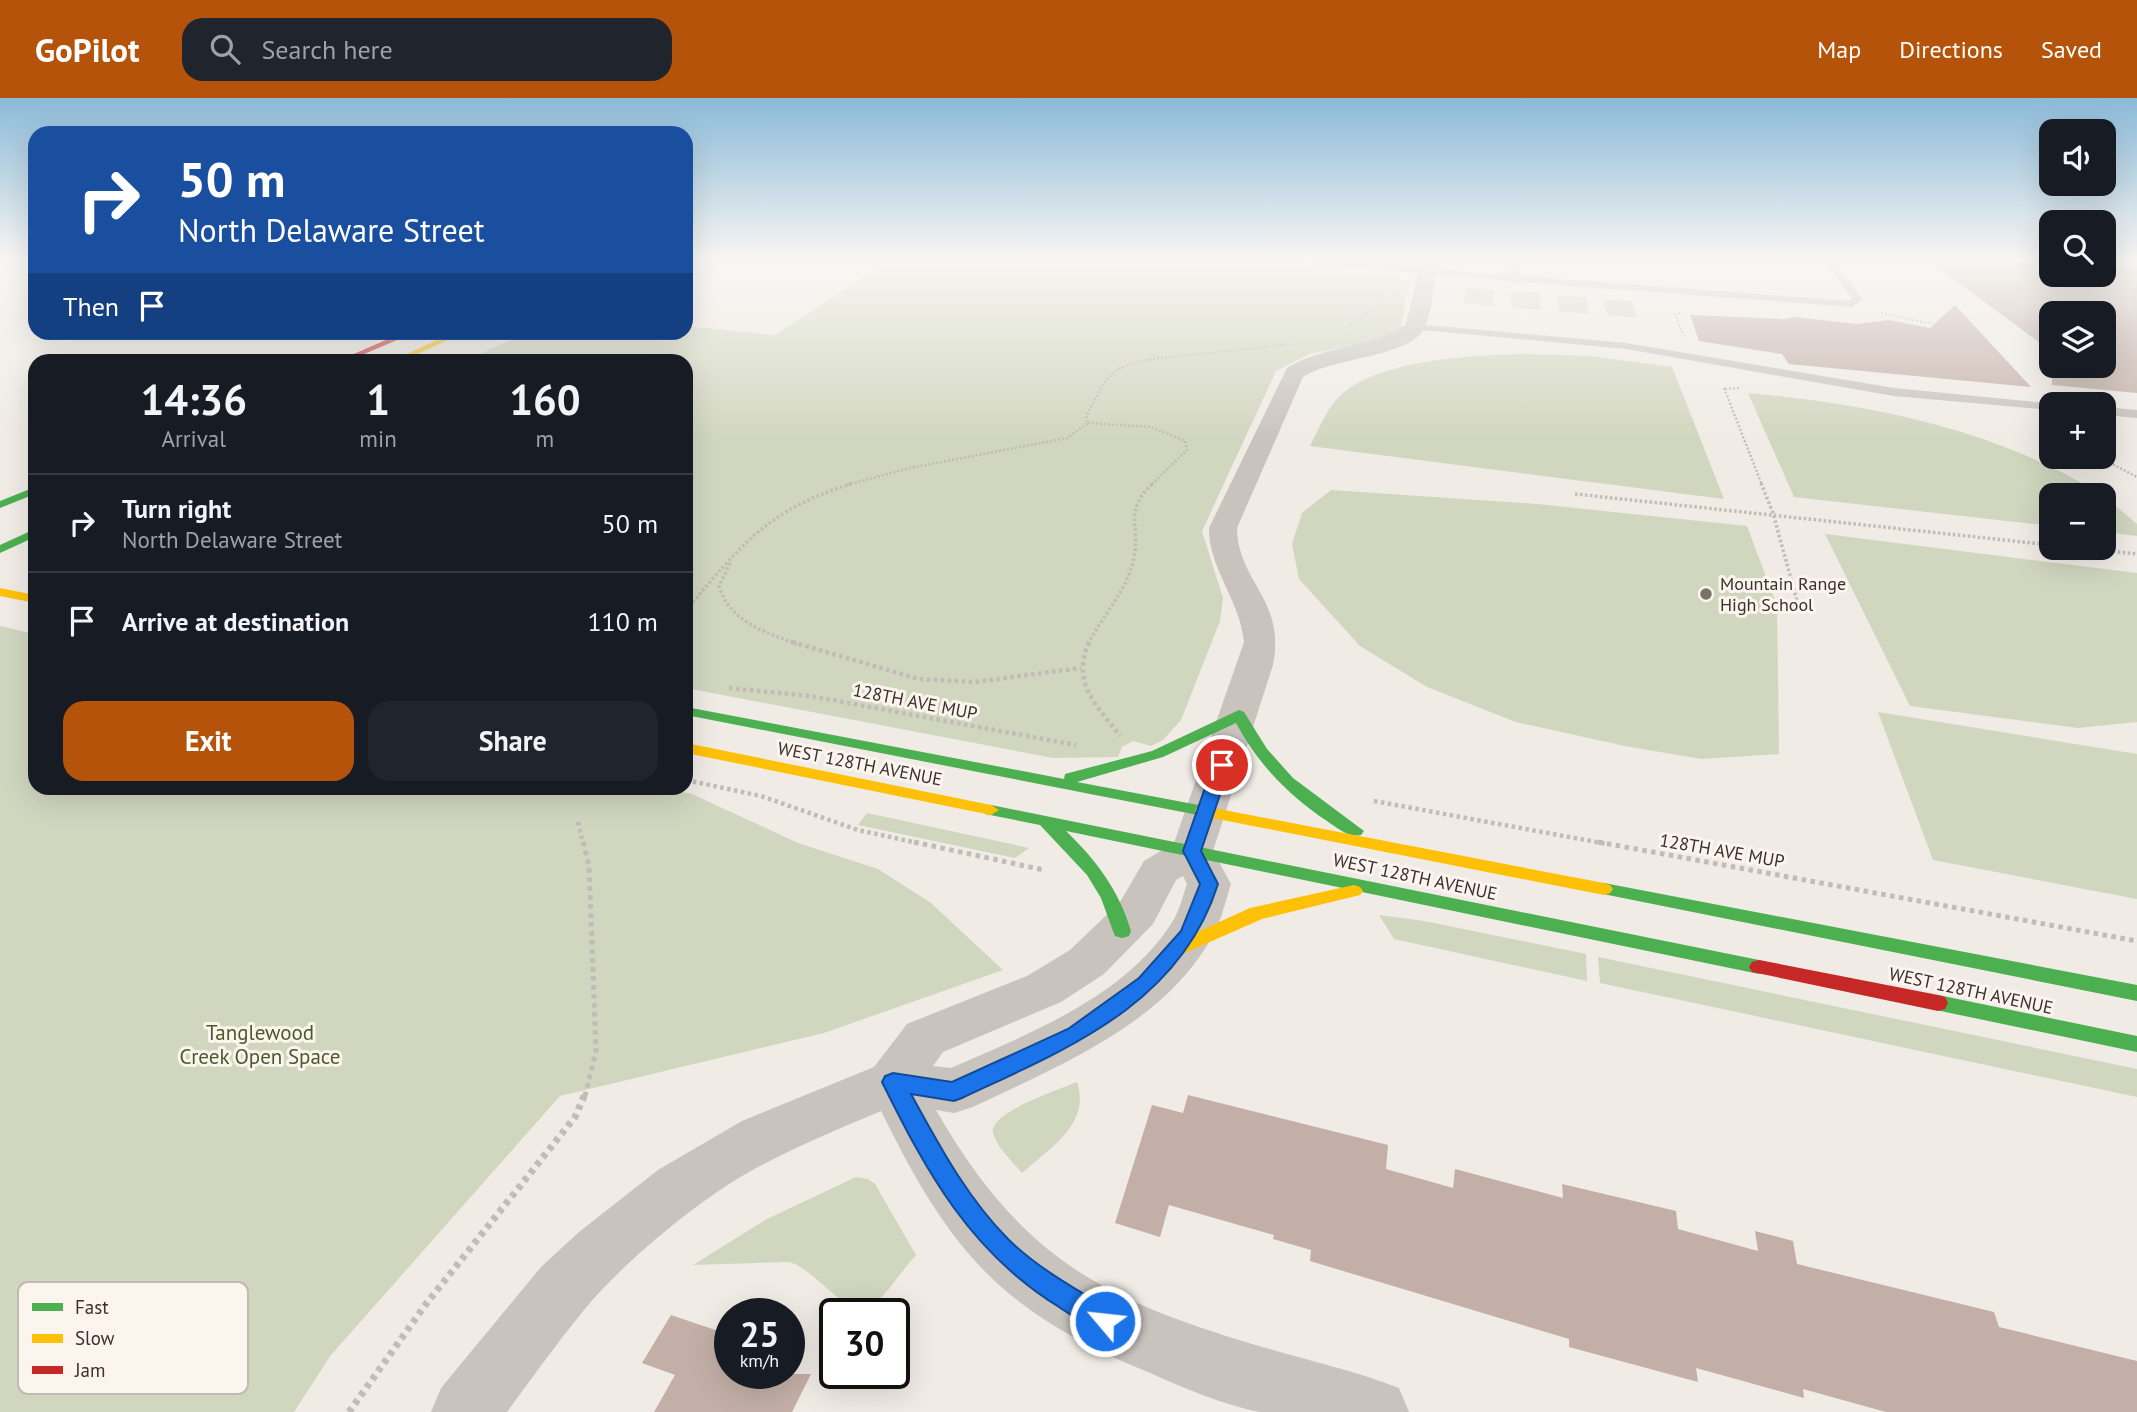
<!DOCTYPE html>
<meta charset="utf-8">
<style>
body{margin:0;font-family:"PT Sans",sans-serif;background:#20242c;color:#f1f3f6;height:100vh;display:flex;flex-direction:column;font-size:26px;white-space:nowrap}
*{box-sizing:border-box;margin:0}
p{font-size:23px;color:#9ea1a6}
.icon{flex:none;width:38px;height:38px;fill:none;stroke:currentColor;stroke-width:2;stroke-linecap:round;stroke-linejoin:round}
.map{position:relative;flex:1;overflow:hidden}
.panel{position:absolute;left:28px;top:256px;width:665px;height:441px;display:flex;flex-direction:column;background:#171b24;border-radius:21px;box-shadow:0 7px 28px #0002}
.panel>*{flex:none}
.hud{position:absolute;left:28px;top:28px;width:665px;height:214px;border-radius:21px;box-shadow:0 7px 28px #0002;background:#1a4fa0;color:#fff;overflow:hidden}
.tools{position:absolute;left:2039px;top:21px;display:grid;gap:14px}
.tools a{display:grid;place-items:center;width:77px;height:77px;border-radius:14px;background:#171b24;box-shadow:0 7px 28px #0002;font-size:35px}
.speed{position:absolute;left:714px;top:1200px;display:flex;gap:14px;font-size:35px;font-weight:700;text-align:center}
.speed>*{display:grid;place-content:center;width:91px;height:91px;border-radius:50%;background:#171b24;box-shadow:0 7px 28px #0002;line-height:1}
.speed small{font-size:18px;font-weight:400}
.speed .limit{border:4px solid #111;border-radius:10px;background:#fff;color:#111}
.pin{position:absolute;display:grid;place-items:center;width:60px;height:60px;color:#fff;margin:-30px;border:4px solid #fff;border-radius:50%;box-shadow:0 2px 7px #0007}
.me{position:absolute;width:77px;margin:-38px;rotate:298deg;stroke-linejoin:round;filter:drop-shadow(0 0 5px #0008)}
.turn{display:flex;align-items:center;gap:24px;height:147px;padding:0 35px;font-size:32px}
.turn .icon{width:91px;height:91px;stroke-width:2.5}
.turn b{display:block;font-size:49px;line-height:60px}
.then{display:flex;align-items:center;height:66px;padding:0 35px;background:#0003;gap:14px;font-size:26px}
.eta{display:flex;justify-content:space-evenly;align-items:center;height:119px;text-align:center}
.eta b{font-size:42px;font-weight:700;line-height:49px}
.cta{display:flex;gap:14px;margin-top:auto;padding:14px 35px}
.cta a{flex:1;height:80px;border-radius:21px;background:#b45309;color:#fff;font-size:28px;font-weight:700;line-height:80px;text-align:center}
.cta a+a{background:#20242c;color:#f1f3f6}
ul{padding:0;list-style:none}
li{display:flex;align-items:center;gap:21px;height:98px;padding:0 35px;border-top:2px solid #363941}
li div{flex:1}
li b{display:block;font-size:26px}
li em{font-style:normal}
header{display:flex;align-items:center;gap:42px;box-sizing:border-box;height:98px;padding:0 35px;background:#b45309;color:#fff}
header strong{font-size:33px}
nav{display:flex;gap:38px;margin-inline-start:auto;font-size:24px}
.search{width:490px;height:63px;background:#20242c;display:flex;align-items:center;gap:18px;box-sizing:border-box;padding:0 24px;border-radius:21px;color:#9ea1a6;font-size:26px}
.map>svg:first-child{display:block}
.green{fill:#d1d6bf}
.building{fill:#c3afa7}
.lines{fill:none;stroke-linecap:round;stroke-linejoin:round}
.path-far5{stroke:#c2bbb6;stroke-width:2;stroke-dasharray:2 2;stroke-linecap:butt}
.path-far4{stroke:#c2bbb6;stroke-width:2.5;stroke-dasharray:2 2;stroke-linecap:butt}
.path-far3{stroke:#c2bbb6;stroke-width:3.5;stroke-dasharray:2.5 2.5;stroke-linecap:butt}
.path-far2{stroke:#c2bbb6;stroke-width:4.5;stroke-dasharray:3.5 3.5;stroke-linecap:butt}
.path-far1{stroke:#c2bbb6;stroke-width:5;stroke-dasharray:4.5 4.5;stroke-linecap:butt}
.path{stroke:#c2bbb6;stroke-width:7;stroke-dasharray:5 5;stroke-linecap:butt}
.lane{fill:#c9c3be;fill-rule:evenodd}
.street{fill:#c9c3be;fill-rule:evenodd}
.fast{fill:#4caf50;fill-rule:evenodd}
.slow{fill:#ffc107;fill-rule:evenodd}
.jam{fill:#c62828;fill-rule:evenodd}
.route{fill:#1a73e8;stroke:#114b97;stroke-width:2}
.poi-dot{fill:#7a716c;stroke:#fbf5ee;stroke-width:2.5}
.labels{text-anchor:middle;stroke-width:6;stroke-linejoin:round;paint-order:stroke}
.poi-label{font-size:18px;fill:#3b302b;stroke:#fbf5ee;text-anchor:start}
.street-label{font-size:18px;fill:#3b302b;stroke:#fbf5ee}
.near-park-label{font-size:21px;fill:#4a5a2e;stroke:#fbf5ee}
.key{fill:#fbf5ee;stroke:#c1bab4;stroke-width:2}
.key-label{font-size:19px;fill:#3b302b}
</style>
<header>
<strong>GoPilot</strong>
<div class="search"><svg class="icon" aria-label="search" viewBox="0 0 24 24"><circle cx="10" cy="10" r="6"/><path d="M15 15l6 6"/></svg>Search here</div>
<nav><a>Map</a><a>Directions</a><a>Saved</a></nav>
</header>
<div class="map">
<svg width="2137" height="1314" viewBox="0 0 2137 1314">
<rect width="100%" height="100%" fill="#f0ebe5"/>
<!-- green -->
<g class="green">
<polygon points="1224,160 1267,168 1391,178 1409,184 1401,230 1378,243 1309,256 1276,273 1202,433 1223,500 1220,523 1181,622 1163,642 1151,648 1133,643 1122,649 1118,659 1053,660 686,590 686,262 467,262 526,235 686,234 686,228 775,237 874,172 970,161"/>
<polygon points="1466,189 1494,192 1493,208 1464,205"/>
<polygon points="1511,193 1539,195 1541,212 1511,209"/>
<polygon points="1557,197 1586,199 1589,216 1559,213"/>
<polygon points="1603,201 1632,203 1637,220 1607,217"/>
<path d="M1526,256L1590,258L1672,269L1724,401L1310,348C1318,333 1325,314 1337,301C1373,261 1476,257 1526,256Z"/>
<path d="M1748,295C1871,306 1996,331 2102,397H2051V428L1794,399Z"/>
<polygon points="1331,392 1537,406 1747,428 1777,508 1779,656 1701,661 1625,648 1516,624 1427,589 1360,548 1299,481 1292,446 1302,415"/>
<polygon points="2104,398 2137,426 2137,438 2104,434"/>
<polygon points="1825,436 2137,475 2137,624 2078,630 1910,608"/>
<polygon points="0,528 35,536 35,690 664,690 692,696 798,745 878,771 931,805 1003,872 824,935 560,998 331,1257 294,1314 0,1314"/>
<polygon points="1878,614 2137,656 2137,801 1933,762"/>
<polygon points="867,715 1029,750 1015,760 858,727"/>
<polygon points="1379,817 1424,823 1586,856 1587,883 1394,841"/>
<polygon points="1598,859 2137,971 2137,999 1600,885"/>
<path d="M1077,984C1091,1026 1050,1050 1022,1075C1013,1064 997,1050 993,1035C988,1015 1060,991 1077,984Z"/>
<path d="M856,1079L868,1081L875,1086L916,1157C903,1171 886,1198 872,1207C846,1223 817,1171 789,1164L693,1167L765,1122Z"/>
</g>
<!-- building -->
<g class="building">
<polygon points="1925,160 2051,161 2051,177 2104,177 2104,167 2137,169 2137,295 2052,287 2052,268 2104,268 2104,215 2051,215 2051,253"/>
<polygon points="1955,207 2031,289 1789,266 1782,256 1699,243 1690,217 1784,221 1795,219 1857,226 1889,222 1930,230"/>
<polygon points="1188,997 1388,1047 1386,1071 1453,1090 1455,1071 1563,1100 1562,1086 1676,1113 1678,1131 1758,1153 1755,1133 1793,1143 1797,1166 1994,1214 1999,1229 2137,1263 2137,1314 1886,1314 1803,1291 1804,1300 1696,1270 1698,1284 1569,1249 1569,1241 1310,1163 1311,1152 1273,1141 1274,1137 1169,1107 1160,1139 1115,1125 1152,1007 1183,1015"/>
<polygon points="671,1217 730,1237 730,1276 811,1276 792,1314 654,1314 675,1277 642,1265"/>
</g>
<g class="lines">
<!-- path-far5 -->
<g class="path-far5">
<polyline points="1680,215 1675,216 1684,238"/>
<polyline points="1881,215 1933,226"/>
<polyline points="1343,231 1377,209 1387,188"/>
<polyline points="1153,261 1291,246"/>
</g>
<!-- path-far4 -->
<g class="path-far4">
<polyline points="1724,290 1762,387"/>
<polyline points="1725,291 1741,290"/>
<polyline points="1088,325 1151,329 1185,343 1187,352 1151,387"/>
<polyline points="2099,359 2137,379"/>
<path d="M847,387L910,370L1067,340L1088,325L1086,318C1111,272 1108,269 1163,259"/>
</g>
<!-- path-far3 -->
<g class="path-far3">
<polyline points="1761,385 1773,415 1797,503"/>
<polyline points="1575,396 2051,447"/>
<polyline points="2078,450 2137,456"/>
<path d="M730,465L719,488C729,523 764,534 797,546"/>
<path d="M686,512C743,446 765,413 853,385"/>
<path d="M1088,546C1103,517 1127,493 1134,460C1141,427 1122,415 1153,385"/>
</g>
<!-- path-far2 -->
<g class="path-far2">
<polyline points="792,544 919,581 975,584 1081,570"/>
<path d="M1089,544C1071,586 1096,606 1120,638"/>
<polyline points="729,590 810,598 1076,647"/>
<polyline points="686,682 761,698 858,732 922,746"/>
<polyline points="1374,703 1607,746"/>
<polyline points="578,724 583,746"/>
</g>
<!-- path-far1 -->
<g class="path-far1">
<polyline points="583,744 589,768 596,953 585,998"/>
<polyline points="914,744 1044,772"/>
<polyline points="1598,744 2137,843"/>
</g>
<!-- path -->
<polyline class="path" points="349,1314 426,1206 575,1019 585,996"/>
<!-- lane -->
<g class="lane">
<polygon points="1243,160 1287,160 1510,177 1510,160 1520,160 1520,178 1850,203 1852,201 1822,160 1831,160 1863,201 1852,209 1519,184 1515,186 1510,183"/>
<polygon points="1415,226 1626,245 1894,290 2056,306 2051,306 2051,312 1894,298 1626,251 1411,231 1411,227"/>
<polygon points="2104,309 2137,312 2137,320 2104,317"/>
</g>
<!-- street -->
<path class="street" d="M1422,160H1438C1435,178 1432,216 1424,231C1407,260 1333,259 1303,279L1237,430C1238,485 1286,501 1273,567L1213,753L1231,786C1227,799 1223,814 1218,827C1173,923 1062,966 973,1009L954,1015L936,1012C1022,1162 1105,1203 1266,1250C1311,1263 1356,1273 1399,1290L1409,1314C1375,1314 1341,1314 1308,1314C1292,1314 1275,1314 1260,1314C1223,1307 1184,1290 1150,1275C1001,1214 951,1155 881,1013C832,1034 782,1054 737,1081C687,1112 621,1167 584,1212C557,1245 532,1280 507,1314H431L441,1290L541,1169L579,1134L658,1072L742,1023L874,969L907,926L1027,878L1070,852L1120,804L1144,763L1174,745L1244,544C1240,502 1208,469 1209,430L1287,270C1323,247 1371,252 1406,226ZM1183,778L1187,786C1183,797 1180,811 1174,821C1128,898 1028,936 951,970L933,968L943,954L1061,904L1104,876L1153,826L1176,782Z"/>
<!-- fast -->
<g class="fast">
<polygon points="35,389 35,396 0,410 0,403"/>
<polygon points="35,431 35,439 0,455 0,447"/>
<path d="M686,609L1064,681L1065,676L1152,653L1239,612L1244,614L1267,651L1293,680L1364,733L1361,737C1349,740 1337,730 1327,723C1289,698 1258,666 1236,625L1163,659L1077,684L1209,709L1211,713L1209,717L1203,718L686,617Z"/>
<path d="M991,707L1759,862L1766,864L1769,869L1766,874L1759,876L1066,733C1096,762 1119,792 1131,833L1129,838L1122,840L1115,838L1113,833L1101,800L1087,777L1040,727L985,716L983,712Z"/>
<polygon points="1604,785 2137,887 2137,903 1598,795 1595,791 1598,787"/>
<polygon points="1938,897 2137,938 2137,954 1931,911 1928,905 1931,899"/>
</g>
<!-- slow -->
<g class="slow">
<polygon points="454,234 466,234 404,262 394,262"/>
<polygon points="0,490 35,497 35,505 0,498"/>
<polygon points="686,645 991,707 999,712 991,717 686,655"/>
<polygon points="1203,708 1604,785 1610,787 1613,791 1610,795 1604,797 1197,717 1195,713 1197,709"/>
<polygon points="1354,787 1360,789 1363,793 1360,797 1262,821 1178,858 1171,856 1168,851 1171,846 1250,810"/>
</g>
<!-- jam -->
<g class="jam">
<polygon points="404,234 416,234 350,262 340,262"/>
<polygon points="1759,862 1938,897 1945,899 1948,905 1945,911 1938,913 1752,874 1749,869 1752,864"/>
</g>
</g>
<!-- sky -->
<linearGradient id="sky" x2="0" y2="1"><stop stop-color="#8bbad8"/><stop offset="0.47" stop-color="#f8f6f3"/><stop offset="1" stop-color="#f8f6f3" stop-opacity="0"/></linearGradient>
<rect width="2137" height="344" fill="url(#sky)"/>
<!-- route -->
<path class="route" d="M1222,662L1230,667L1201,753L1218,786C1180,907 1066,951 962,1000L954,1003L911,996C939,1047 967,1100 1009,1142C1040,1172 1078,1192 1114,1214L1118,1223L1114,1233L1105,1236C1089,1230 1074,1219 1059,1209C970,1154 927,1075 882,984L885,978L893,975L952,984L1068,931L1139,880L1181,833L1200,786L1183,753L1213,667Z"/>
<!-- markers -->
<circle class="poi-dot" cx="1706" cy="496" r="7"/>
<g class="labels">
<!-- poi labels -->
<g class="poi-label">
<text x="1720" y="492">Mountain Range<tspan x="1720" dy="21">High School</tspan></text>
</g>
<!-- street labels -->
<g class="street-label">
<text transform="translate(915 604) rotate(11)" y="6">128TH AVE MUP</text>
<text transform="translate(860 666) rotate(11)" y="6">WEST 128TH AVENUE</text>
<text transform="translate(1722 753) rotate(10)" y="6">128TH AVE MUP</text>
<text transform="translate(1415 779) rotate(12)" y="6">WEST 128TH AVENUE</text>
<text transform="translate(1971 893) rotate(12)" y="6">WEST 128TH AVENUE</text>
</g>
<!-- near-park labels -->
<g class="near-park-label">
<text x="260" y="942">Tanglewood<tspan x="260" dy="24">Creek Open Space</tspan></text>
</g>
</g>
<!-- legend -->
<rect x="18" y="1184" width="230" height="112" rx="10" class="key"/>
<rect x="32" y="1205" width="31" height="8" fill="#4caf50"/>
<rect x="32" y="1236" width="31" height="9" fill="#ffc107"/>
<rect x="32" y="1268" width="31" height="8" fill="#c62828"/>
<g class="key-label">
<text x="75" y="1216">Fast</text>
<text x="75" y="1247">Slow</text>
<text x="75" y="1279">Jam</text>
</g>
</svg>
<div class="tools">
<a><svg class="icon" aria-label="sound" viewBox="0 0 24 24"><path d="M4 9h4l5-4v14l-5-4H4zM17 9q2 3 0 6"/></svg></a>
<a><svg class="icon" aria-label="search" viewBox="0 0 24 24"><circle cx="10" cy="10" r="6"/><path d="M15 15l6 6"/></svg></a>
<a><svg class="icon" aria-label="layers" viewBox="0 0 24 24"><path d="M12 4l9 5-9 5-9-5zM3 14l9 5 9-5"/></svg></a>
<a>+</a>
<a>−</a>
</div>
<div class="speed"><div>25<small>km/h</small></div><div class="limit">30</div></div>
<div class="pin" style="left:1222px;top:667px;background:#d93025"><svg class="icon" aria-label="arrive" viewBox="0 0 24 24"><path d="M6 21V4h12l-3 4 3 4H6"/></svg></div>
<svg class="me" style="left:1105px;top:1223px" viewBox="-20 -20 40 40"><circle r="17" fill="#1a73e8" stroke="#fff" stroke-width="3"/><path d="M0-11L8 9 0 5-8 9z" fill="#fff"/></svg>
<div class="hud">
<div class="turn"><svg class="icon" aria-label="right" viewBox="0 0 24 24"><path d="M7 20v-9h11M14 6l5 5-5 5"/></svg><div><b>50 m</b>North Delaware Street</div></div>
<div class="then">Then<svg class="icon" aria-label="arrive" viewBox="0 0 24 24"><path d="M6 21V4h12l-3 4 3 4H6"/></svg></div>
</div>
<section class="panel">
<div class="eta">
<div><b>14:36</b><p>Arrival</p></div>
<div><b>1</b><p>min</p></div>
<div><b>160</b><p>m</p></div>
</div>
<ul>
<li><svg class="icon" aria-label="right" viewBox="0 0 24 24"><path d="M7 20v-9h11M14 6l5 5-5 5"/></svg><div><b>Turn right</b><p>North Delaware Street</p></div><em>50 m</em></li>
<li><svg class="icon" aria-label="arrive" viewBox="0 0 24 24"><path d="M6 21V4h12l-3 4 3 4H6"/></svg><div><b>Arrive at destination</b></div><em>110 m</em></li>
</ul>
<div class="cta"><a>Exit</a><a>Share</a></div>
</section>
</div>
